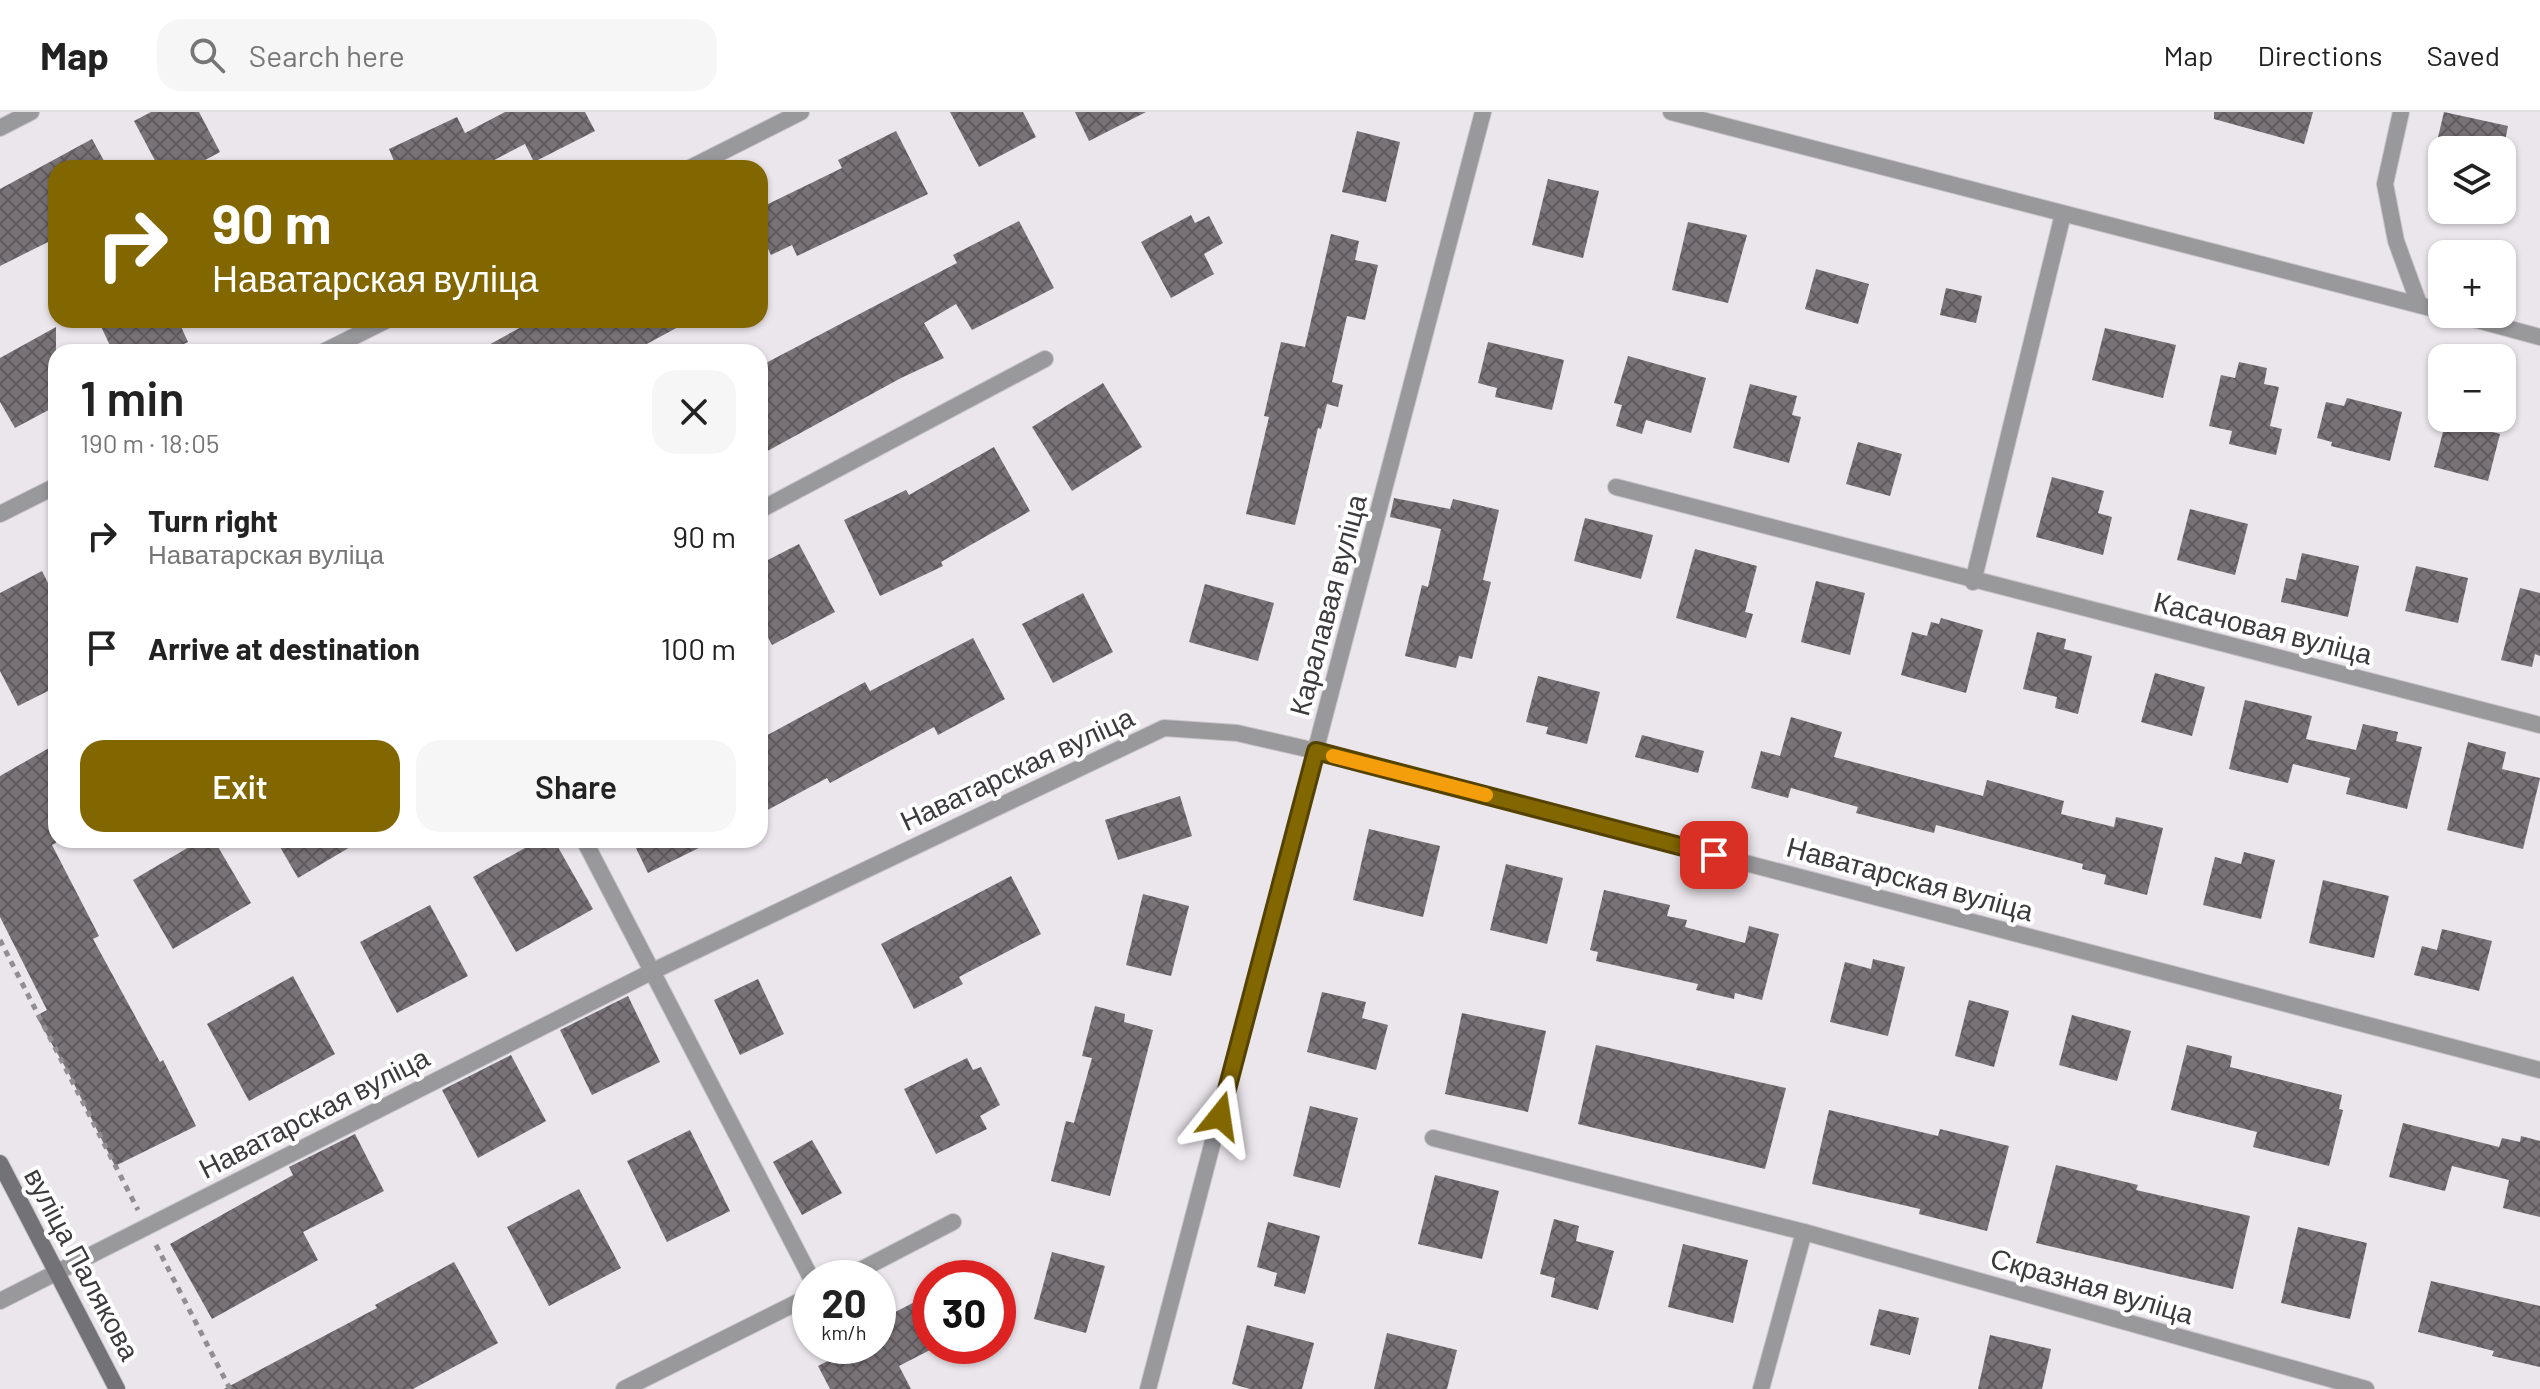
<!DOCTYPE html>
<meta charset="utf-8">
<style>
body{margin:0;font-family:Barlow,sans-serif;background:#f6f6f6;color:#222;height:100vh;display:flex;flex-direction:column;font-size:30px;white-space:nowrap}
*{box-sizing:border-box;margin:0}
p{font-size:26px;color:#767676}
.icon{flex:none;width:44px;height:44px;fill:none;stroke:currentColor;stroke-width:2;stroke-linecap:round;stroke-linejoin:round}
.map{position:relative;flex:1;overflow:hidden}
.drawer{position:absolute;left:48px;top:232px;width:720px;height:504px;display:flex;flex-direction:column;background:#fff;border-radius:24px;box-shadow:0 2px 6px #0004}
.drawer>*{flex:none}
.banner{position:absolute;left:48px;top:48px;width:720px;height:168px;border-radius:24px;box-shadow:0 2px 6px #0004;background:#826600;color:#fff;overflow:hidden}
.fabs{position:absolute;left:2428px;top:24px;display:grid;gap:16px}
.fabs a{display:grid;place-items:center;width:88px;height:88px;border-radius:16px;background:#fff;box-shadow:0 2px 6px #0004;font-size:40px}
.speed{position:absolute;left:792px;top:1148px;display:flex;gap:16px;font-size:40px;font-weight:700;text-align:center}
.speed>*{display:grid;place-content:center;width:104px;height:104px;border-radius:50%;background:#fff;box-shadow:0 2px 6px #0004;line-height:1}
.speed small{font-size:20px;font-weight:400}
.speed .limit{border:12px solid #d22;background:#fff;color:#111}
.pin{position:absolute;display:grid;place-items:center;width:68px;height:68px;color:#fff;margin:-34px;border-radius:16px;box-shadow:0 4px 12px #0006}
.me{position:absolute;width:88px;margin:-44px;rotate:15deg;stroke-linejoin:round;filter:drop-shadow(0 0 6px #0008)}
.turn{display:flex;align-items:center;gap:28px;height:168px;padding:0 32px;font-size:36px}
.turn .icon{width:104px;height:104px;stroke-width:2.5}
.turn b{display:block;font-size:56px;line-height:68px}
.round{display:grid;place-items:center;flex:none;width:84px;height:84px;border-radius:24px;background:#f6f6f6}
.overview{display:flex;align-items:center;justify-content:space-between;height:136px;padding:0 32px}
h1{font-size:48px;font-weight:600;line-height:60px}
.primary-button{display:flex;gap:16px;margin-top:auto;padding:16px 32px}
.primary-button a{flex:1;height:92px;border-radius:24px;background:#826600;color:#fff;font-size:32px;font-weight:600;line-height:92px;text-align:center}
.primary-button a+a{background:#f6f6f6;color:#222}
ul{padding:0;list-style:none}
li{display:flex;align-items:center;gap:24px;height:112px;padding:0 32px}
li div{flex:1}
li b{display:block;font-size:30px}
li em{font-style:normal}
header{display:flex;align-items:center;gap:48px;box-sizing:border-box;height:112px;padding:0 40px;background:#fff;border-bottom:2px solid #e0e0e0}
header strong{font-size:38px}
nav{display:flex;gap:44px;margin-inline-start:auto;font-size:28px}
.search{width:560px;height:72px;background:#f6f6f6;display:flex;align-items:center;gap:20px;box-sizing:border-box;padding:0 28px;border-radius:24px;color:#767676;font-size:30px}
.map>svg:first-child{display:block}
.building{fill:url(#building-cross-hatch)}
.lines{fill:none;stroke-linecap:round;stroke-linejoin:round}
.street-casing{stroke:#c8c4c9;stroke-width:18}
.secondary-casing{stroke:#c8c4c9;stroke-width:18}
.path{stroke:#918e92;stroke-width:5;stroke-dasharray:6 6;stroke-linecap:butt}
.street{stroke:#99999c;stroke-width:16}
.secondary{stroke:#737377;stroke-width:16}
.route-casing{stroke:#544200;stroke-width:20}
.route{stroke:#826600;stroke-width:14}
.slow{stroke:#f59e0b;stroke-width:14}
.labels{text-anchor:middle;stroke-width:8;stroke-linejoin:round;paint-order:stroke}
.street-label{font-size:28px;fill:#3c3a3d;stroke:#fff}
</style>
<header>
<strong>Map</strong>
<div class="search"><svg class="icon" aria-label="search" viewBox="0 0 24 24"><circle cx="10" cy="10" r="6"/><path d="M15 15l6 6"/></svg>Search here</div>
<nav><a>Map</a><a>Directions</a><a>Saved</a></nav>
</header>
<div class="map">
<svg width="2540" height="1277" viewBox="0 0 2540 1277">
<defs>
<pattern id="building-cross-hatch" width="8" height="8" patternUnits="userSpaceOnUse" patternTransform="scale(2)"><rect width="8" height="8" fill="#797276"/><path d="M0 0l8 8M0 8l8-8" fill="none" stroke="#5f5a5d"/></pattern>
</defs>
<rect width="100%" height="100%" fill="#ebe6ec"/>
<!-- building -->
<g class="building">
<polygon points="151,0 199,0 220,40 190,56 159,56 134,9"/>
<polygon points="505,0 585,0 595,19 534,50 525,32 479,56 397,56 389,37 457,5 465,21"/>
<polygon points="950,0 1023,0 1036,25 979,55"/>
<polygon points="1075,0 1146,0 1089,29"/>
<polygon points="2214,0 2313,0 2304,32 2214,7"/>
<polygon points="2444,0 2508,14 2503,38 2435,38"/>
<polygon points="896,19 928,82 797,144 792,133 771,143 760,120 760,96 842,56 838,48"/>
<polygon points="1357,19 1400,30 1386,90 1342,80"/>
<polygon points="92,27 108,56 56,56 56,126 0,154 0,77"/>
<polygon points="1548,67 1599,79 1583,146 1532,133"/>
<polygon points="1191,103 1195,111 1209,104 1223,131 1204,142 1214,162 1171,186 1141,130"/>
<polygon points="1019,109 1054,176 972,218 956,192 924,211 944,246 901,266 760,343 760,254 957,151 953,143"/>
<polygon points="1688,110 1747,123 1728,191 1672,178"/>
<polygon points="1331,122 1359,129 1355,148 1378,153 1365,208 1347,204 1332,270 1343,273 1338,295 1327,292 1321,317 1318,316 1295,413 1246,402 1269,305 1264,304 1281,230 1305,235"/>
<polygon points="1816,157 1869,172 1858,212 1805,197"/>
<polygon points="1946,176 1982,184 1976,211 1940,203"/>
<polygon points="98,208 178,208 188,230 168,240 113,240"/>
<polygon points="534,208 691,208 632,240 476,240"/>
<polygon points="56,215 56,294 15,316 0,290 0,246"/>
<polygon points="2105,216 2176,233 2163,286 2092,268"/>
<polygon points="1488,230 1564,248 1552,298 1495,285 1497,276 1478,271"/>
<polygon points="1628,244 1706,266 1691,321 1646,308 1642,322 1616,314 1622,293 1614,291"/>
<polygon points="2239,250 2267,256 2264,272 2279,275 2270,314 2282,317 2276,343 2229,332 2232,319 2209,314 2221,263 2235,266"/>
<polygon points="1103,271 1142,335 1072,379 1032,315"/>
<polygon points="1750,272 1797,284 1792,303 1801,305 1789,351 1733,336"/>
<polygon points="2347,286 2402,300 2390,349 2331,334 2332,330 2317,326 2326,290 2344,294"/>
<polygon points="2446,308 2500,322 2488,369 2434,355"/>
<polygon points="1858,330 1902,342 1890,384 1846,372"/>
<polygon points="994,335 1030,399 941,450 943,454 880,484 844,408 906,378 909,383"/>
<polygon points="2052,365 2104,379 2098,401 2112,405 2103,443 2036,425"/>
<polygon points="1394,386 1450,397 1453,387 1499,398 1483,468 1491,470 1472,547 1459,544 1456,556 1405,544 1422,473 1428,475 1441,417 1390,405"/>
<polygon points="2190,397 2248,412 2235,463 2177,448"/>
<polygon points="1585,406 1653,423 1641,467 1574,449"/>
<polygon points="799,432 835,500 772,533 760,510 760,452"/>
<polygon points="1695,437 1757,454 1745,500 1753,502 1746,526 1676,506"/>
<polygon points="2302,441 2359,454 2348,505 2281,490 2286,466 2296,468"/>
<polygon points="2416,454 2468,466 2458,511 2405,499"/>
<polygon points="42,459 56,487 56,575 18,594 0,559 0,481"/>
<polygon points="1816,469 1865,481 1850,543 1801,530"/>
<polygon points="1205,472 1274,491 1258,549 1189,530"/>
<polygon points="2520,476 2540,481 2540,544 2535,542 2532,555 2501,548"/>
<polygon points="1083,481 1113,540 1053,571 1022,512"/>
<polygon points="1941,506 1983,518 1966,581 1901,563 1912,520 1927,524 1931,510 1939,512"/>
<polygon points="2037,520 2066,527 2064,537 2092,544 2078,602 2055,596 2057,585 2023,577"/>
<polygon points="973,526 1005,587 938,623 934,615 830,671 827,666 760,702 760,627 865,570 870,579"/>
<polygon points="2155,561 2205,575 2192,624 2141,610"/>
<polygon points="1538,564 1600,580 1587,632 1546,622 1548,615 1526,610"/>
<polygon points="2245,588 2312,604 2306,627 2356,638 2363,612 2398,620 2396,629 2422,635 2407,697 2346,682 2350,666 2293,652 2288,671 2229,657"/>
<polygon points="1791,605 1842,620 1834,645 1983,684 1987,668 2064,689 2061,702 2114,715 2116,705 2163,716 2147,783 2104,772 2106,763 2082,757 2083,752 1936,713 1934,721 1856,701 1858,695 1791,676 1788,686 1751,676 1761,639 1780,644"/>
<polygon points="1642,623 1704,639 1698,661 1635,645"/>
<polygon points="2468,630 2506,640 2502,657 2540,666 2523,737 2447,718"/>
<polygon points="56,632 56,731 52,733 99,824 93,827 160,950 163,948 196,1014 115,1054 68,960 36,904 47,898 0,805 0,664"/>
<polygon points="1180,684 1192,724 1118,748 1105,708"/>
<polygon points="1369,717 1440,734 1423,805 1353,788"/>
<polygon points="201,728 214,728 251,791 173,837 133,768"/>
<polygon points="276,728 362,728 298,766"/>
<polygon points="539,728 554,728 593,797 516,840 473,765"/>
<polygon points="632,728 715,728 648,761"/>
<polygon points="2244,740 2275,748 2261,807 2203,793 2215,745 2241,752"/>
<polygon points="1506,752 1563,766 1547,832 1490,818"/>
<polygon points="1011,764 1041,822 959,865 963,872 914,897 881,832"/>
<polygon points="2323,768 2389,784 2374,846 2309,831"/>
<polygon points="1604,778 1670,793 1667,804 1687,808 1685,815 1745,831 1749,814 1779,822 1762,888 1735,881 1734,887 1696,878 1698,872 1596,849 1598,840 1590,838"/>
<polygon points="1143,782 1189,794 1171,864 1126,853"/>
<polygon points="430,793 468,864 397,901 360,830"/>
<polygon points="2442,817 2492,829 2479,879 2414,863 2422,834 2437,838"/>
<polygon points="1873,847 1905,855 1888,924 1830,910 1845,850 1871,857"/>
<polygon points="293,864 335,942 249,989 207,912"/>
<polygon points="758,867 784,922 740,943 714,888"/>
<polygon points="1322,880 1366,890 1362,906 1388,913 1376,958 1307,940"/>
<polygon points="628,884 660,950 592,983 560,918"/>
<polygon points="1969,888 2009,899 1994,955 1955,944"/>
<polygon points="1095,894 1125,902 1124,910 1153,918 1110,1084 1051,1069 1066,1009 1074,1011 1092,946 1082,944"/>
<polygon points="1462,901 1546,919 1528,1000 1445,982"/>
<polygon points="2072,903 2131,919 2117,969 2059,953"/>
<polygon points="1596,933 1786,976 1765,1057 1578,1012"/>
<polygon points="2187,933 2232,944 2230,955 2342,983 2339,997 2343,998 2329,1054 2253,1035 2257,1020 2171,998"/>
<polygon points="511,943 546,1009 478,1046 442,978"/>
<polygon points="967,946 973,958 981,955 1000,993 980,1004 987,1017 936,1042 904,977"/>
<polygon points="1310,994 1358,1006 1340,1076 1293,1064"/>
<polygon points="1829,998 1938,1024 1940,1017 2009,1034 1987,1119 1919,1102 1920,1097 1812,1072"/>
<polygon points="2403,1011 2499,1035 2502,1026 2520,1030 2521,1024 2540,1029 2540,1105 2503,1096 2509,1068 2452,1054 2445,1079 2389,1065"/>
<polygon points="690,1018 730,1099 667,1130 627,1049"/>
<polygon points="355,1022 384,1079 303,1120 318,1148 212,1207 170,1132 293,1063 289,1055"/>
<polygon points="812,1028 842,1081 802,1103 773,1050"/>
<polygon points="2056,1053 2138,1073 2136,1078 2250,1104 2233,1177 2036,1131"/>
<polygon points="1435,1063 1499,1079 1482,1147 1418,1132"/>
<polygon points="579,1077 621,1156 549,1194 507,1115"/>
<polygon points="1554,1107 1579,1114 1576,1129 1614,1139 1598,1198 1551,1185 1555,1166 1540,1162"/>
<polygon points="1268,1110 1320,1124 1305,1182 1274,1174 1277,1161 1257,1155"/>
<polygon points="2298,1115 2367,1131 2350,1207 2281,1191"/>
<polygon points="1683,1132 1748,1148 1733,1211 1668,1195"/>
<polygon points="1052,1140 1105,1154 1086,1221 1034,1207"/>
<polygon points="454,1150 498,1231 413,1277 224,1277 377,1196 375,1193"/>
<polygon points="2431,1169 2540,1194 2540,1255 2492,1244 2494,1239 2418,1220"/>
<polygon points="930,1182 930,1238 899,1254 911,1277 830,1277 818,1254 843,1241 839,1234 878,1234 878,1209"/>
<polygon points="1879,1197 1919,1206 1910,1243 1870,1233"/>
<polygon points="1247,1213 1314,1231 1302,1277 1250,1277 1232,1272"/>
<polygon points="1387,1221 1457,1238 1447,1277 1374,1277"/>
<polygon points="1990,1223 2051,1237 2042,1277 1978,1277"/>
</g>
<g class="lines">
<!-- street casing -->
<g class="street-casing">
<g id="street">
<polyline points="1671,0 2442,199"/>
<polyline points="2401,0 2385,72 2396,129 2419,192"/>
<polyline points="0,16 31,0"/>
<polyline points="690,56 801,0"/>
<polyline points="2455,202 2540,225"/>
<polyline points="323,240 387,208"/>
<polyline points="1616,375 2540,613"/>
<polyline points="760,398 1045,247"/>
<polyline points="0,402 56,374"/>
<polyline points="1973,470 2063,102"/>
<polyline points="584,728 811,1166"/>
<polyline points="1433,1026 1804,1120 1761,1277"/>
<polyline points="1804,1120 2366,1277"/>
<polyline points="845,1166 953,1110"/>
<polyline points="0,1189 651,860 1164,616 1237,621 1316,639 2540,958"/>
<polyline points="624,1277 810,1184"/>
<polyline points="1148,1277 1483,0"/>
</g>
</g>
<!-- secondary casing -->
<g class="secondary-casing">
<polyline id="secondary" points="0,1051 117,1277"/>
</g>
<!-- path -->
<g class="path">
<polyline points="0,828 138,1098"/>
<polyline points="156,1133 230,1277"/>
</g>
<!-- street -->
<use href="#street" class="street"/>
<!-- secondary -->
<use href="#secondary" class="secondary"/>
</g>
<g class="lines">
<!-- route casing -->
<g class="route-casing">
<polyline id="route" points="1220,1004 1316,639 1714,743"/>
</g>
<!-- route -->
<use href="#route" class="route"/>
<!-- slow -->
<polyline class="slow" points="1333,644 1486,683"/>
</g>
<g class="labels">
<!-- street labels -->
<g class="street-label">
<text transform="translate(1328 493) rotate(-75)" y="10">Каралавая вуліца</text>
<text transform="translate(2263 516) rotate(14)" y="10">Касачовая вуліца</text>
<text transform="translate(1017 657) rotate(-25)" y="10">Наватарская вуліца</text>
<text transform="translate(1910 767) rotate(15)" y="10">Наватарская вуліца</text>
<text transform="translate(314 1001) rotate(-27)" y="10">Наватарская вуліца</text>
<text transform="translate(82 1152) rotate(62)" y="10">вуліца Палякова</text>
<text transform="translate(2092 1174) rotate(16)" y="10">Скразная вуліца</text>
</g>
</g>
</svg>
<div class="fabs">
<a><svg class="icon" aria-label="layers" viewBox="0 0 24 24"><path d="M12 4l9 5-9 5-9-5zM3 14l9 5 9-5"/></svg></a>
<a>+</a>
<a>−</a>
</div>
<div class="speed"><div>20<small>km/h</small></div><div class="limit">30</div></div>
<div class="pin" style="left:1714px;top:743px;background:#d93025"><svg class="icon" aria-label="arrive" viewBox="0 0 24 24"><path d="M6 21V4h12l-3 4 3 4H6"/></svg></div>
<svg class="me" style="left:1220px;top:1004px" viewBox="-20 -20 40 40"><path d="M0-17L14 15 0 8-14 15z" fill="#826600" stroke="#fff" stroke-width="4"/></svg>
<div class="banner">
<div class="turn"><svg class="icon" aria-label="right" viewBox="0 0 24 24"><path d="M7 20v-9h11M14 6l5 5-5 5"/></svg><div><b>90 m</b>Наватарская вуліца</div></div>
</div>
<section class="drawer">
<div class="overview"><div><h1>1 min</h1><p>190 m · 18:05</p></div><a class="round"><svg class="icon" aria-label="close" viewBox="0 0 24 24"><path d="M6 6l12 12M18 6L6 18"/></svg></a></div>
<ul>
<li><svg class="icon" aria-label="right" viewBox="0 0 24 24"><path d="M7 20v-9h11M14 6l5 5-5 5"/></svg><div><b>Turn right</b><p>Наватарская вуліца</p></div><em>90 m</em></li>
<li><svg class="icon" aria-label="arrive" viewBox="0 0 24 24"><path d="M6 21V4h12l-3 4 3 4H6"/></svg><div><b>Arrive at destination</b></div><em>100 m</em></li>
</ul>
<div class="primary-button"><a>Exit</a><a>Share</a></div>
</section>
</div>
